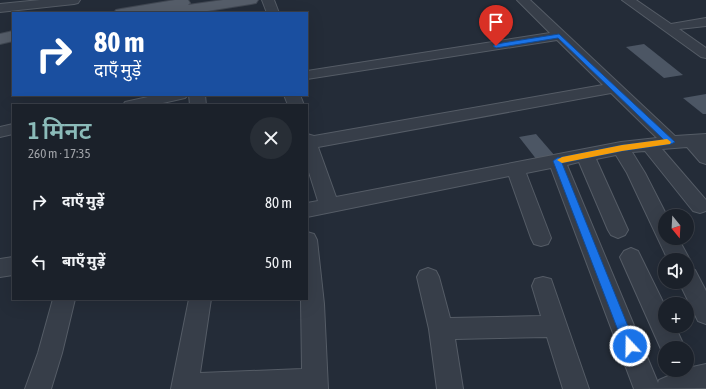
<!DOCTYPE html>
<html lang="hi">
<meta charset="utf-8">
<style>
body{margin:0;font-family:"Asap Condensed","Noto Sans Devanagari",sans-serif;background:#282e36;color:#f1f3f6;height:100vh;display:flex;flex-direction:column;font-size:15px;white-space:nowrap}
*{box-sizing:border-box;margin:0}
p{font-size:13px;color:#a0a3a8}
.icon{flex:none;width:22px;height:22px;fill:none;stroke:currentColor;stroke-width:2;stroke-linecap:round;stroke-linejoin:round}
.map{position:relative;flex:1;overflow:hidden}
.sheet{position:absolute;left:12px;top:104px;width:296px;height:196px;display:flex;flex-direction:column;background:#1b212a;border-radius:0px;box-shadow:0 4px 16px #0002,0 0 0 1px #393e47}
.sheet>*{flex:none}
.banner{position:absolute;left:12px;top:12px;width:296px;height:84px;border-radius:0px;box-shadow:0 4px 16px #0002,0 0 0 1px #393e47;background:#1a4fa0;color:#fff;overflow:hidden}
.needle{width:26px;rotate:162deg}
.buttons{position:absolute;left:658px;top:209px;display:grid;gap:8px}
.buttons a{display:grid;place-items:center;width:36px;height:36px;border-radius:50%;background:#1b212a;box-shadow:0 4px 16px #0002,0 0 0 1px #393e47;font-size:20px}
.pin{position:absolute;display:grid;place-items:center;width:34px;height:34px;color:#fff;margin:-41px -17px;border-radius:50% 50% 50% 0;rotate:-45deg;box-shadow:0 0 4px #0007}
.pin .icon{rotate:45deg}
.me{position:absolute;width:44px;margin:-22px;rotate:339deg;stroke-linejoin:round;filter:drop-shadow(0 0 3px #0008)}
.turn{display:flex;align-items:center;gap:14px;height:84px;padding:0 16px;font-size:18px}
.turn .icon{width:52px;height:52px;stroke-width:2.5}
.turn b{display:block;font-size:28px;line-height:34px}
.round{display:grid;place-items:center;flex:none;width:42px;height:42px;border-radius:21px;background:#282e36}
.head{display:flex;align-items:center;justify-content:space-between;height:68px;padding:0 16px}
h1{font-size:24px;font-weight:600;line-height:30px;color:#8bbbb9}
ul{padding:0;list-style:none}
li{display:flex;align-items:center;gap:12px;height:60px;padding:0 16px}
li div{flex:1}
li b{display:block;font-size:15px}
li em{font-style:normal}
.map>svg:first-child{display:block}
.building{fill:#4c5664}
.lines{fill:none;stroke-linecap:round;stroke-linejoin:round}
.minor-casing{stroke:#555c66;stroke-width:2}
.major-casing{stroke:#404752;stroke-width:2}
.minor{fill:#373e49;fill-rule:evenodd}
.major{fill:#555d69;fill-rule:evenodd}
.route{fill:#1a73e8;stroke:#114b97}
.slow{fill:#f59e0b}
</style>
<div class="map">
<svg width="706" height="389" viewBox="0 0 706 389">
<rect width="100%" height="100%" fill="#242c38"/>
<!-- building -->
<g class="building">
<polygon points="644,44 683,75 664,78 626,47"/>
<polygon points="706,94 706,114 703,114 683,98"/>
<polygon points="536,134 555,156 537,160 519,137"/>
</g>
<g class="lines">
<!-- minor casing -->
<g class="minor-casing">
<g id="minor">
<polygon points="40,0 80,0 78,3 74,4 0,12 0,4"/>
<polygon points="262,0 274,0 279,13 267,13"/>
<path d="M517,0H530L675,136L706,134V164L700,162L687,147L662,149L706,200V211L700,213L693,211L645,151L632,152L645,173L667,216H665V238H678L690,260L687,265V260H668L627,173L616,155L596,159L628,230L625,235L618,238L611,235L608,230L579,162L567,165L658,383L659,380L682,370H687L688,368L706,364V388L634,389L551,168L526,173L551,238L548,244L541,246L534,244L531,238L509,176L307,217V203L318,201L307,166V134L314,136L603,85L557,40L307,79V71L550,33ZM611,93L657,138L621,142L336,197L318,147Z"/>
<polygon points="622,0 636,0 671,24 706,18 706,26 679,29 706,48 706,58 701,57"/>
<polygon points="157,95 188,95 185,98 154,105 123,105 125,102"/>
<polygon points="189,95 205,95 206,105 190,105"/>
<polygon points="284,95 300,95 304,105 288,105"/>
<polygon points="13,124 13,134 0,137 0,127"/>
<polygon points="307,232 314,234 317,240 324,304 328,389 171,389 189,299 211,299 200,373 302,369 301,299 307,299"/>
<polygon points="631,248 638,251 665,306 665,326 675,326 685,348 665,348 664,356 620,257 624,251"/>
<polygon points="13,257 13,275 0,277 0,259"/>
<polygon points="687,267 695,270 706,291 706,324 698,321 679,282 687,282"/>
<polygon points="428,268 436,271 439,277 450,318 541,316 532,286 535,279 543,277 551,279 589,389 563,389 547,337 455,339 463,389 437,389 429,329 417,277 420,271"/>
<polygon points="53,299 75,299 62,353 51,389 25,389 38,353"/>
</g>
</g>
<!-- major casing -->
<g class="major-casing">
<g id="major">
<polygon points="175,0 188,0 190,3 188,5 223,0 258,0 256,3 251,4 195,13 160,13 161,11 148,13 114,13 116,10 121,9"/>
<polygon points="13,31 13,41 0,44 0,34"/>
</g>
</g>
<!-- minor -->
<use href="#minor" class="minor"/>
<!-- major -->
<use href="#major" class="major"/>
</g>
<!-- route -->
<polygon class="route" points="559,34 675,142 671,144 622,151 562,163 636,346 634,350 630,352 626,350 624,346 553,161 557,158 622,145 664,140 558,38 496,48 493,46 496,44"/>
<!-- slow -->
<polygon class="slow" points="667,139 671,142 670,144 622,151 562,163 557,160 562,157 622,145"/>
</svg>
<div class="buttons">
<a><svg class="needle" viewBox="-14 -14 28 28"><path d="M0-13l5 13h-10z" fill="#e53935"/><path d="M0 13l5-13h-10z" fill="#a0a3a8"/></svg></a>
<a><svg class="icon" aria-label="sound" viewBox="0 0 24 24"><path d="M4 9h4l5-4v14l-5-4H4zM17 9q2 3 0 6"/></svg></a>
<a>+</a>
<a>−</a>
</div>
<div class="pin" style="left:496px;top:46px;background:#d93025"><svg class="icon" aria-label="arrive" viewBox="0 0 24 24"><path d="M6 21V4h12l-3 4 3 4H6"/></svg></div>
<svg class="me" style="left:630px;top:346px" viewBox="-20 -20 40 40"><circle r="17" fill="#1a73e8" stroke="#fff" stroke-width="3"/><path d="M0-11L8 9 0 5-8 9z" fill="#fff"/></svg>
<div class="banner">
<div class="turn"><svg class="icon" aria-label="right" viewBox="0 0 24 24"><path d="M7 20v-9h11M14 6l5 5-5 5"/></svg><div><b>80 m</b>दाएँ मुड़ें</div></div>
</div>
<section class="sheet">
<div class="head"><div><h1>1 मिनट</h1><p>260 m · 17:35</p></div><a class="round"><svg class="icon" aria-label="close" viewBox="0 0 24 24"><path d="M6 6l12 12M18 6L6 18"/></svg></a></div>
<ul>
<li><svg class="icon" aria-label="right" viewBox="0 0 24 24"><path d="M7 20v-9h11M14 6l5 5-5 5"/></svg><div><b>दाएँ मुड़ें</b></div><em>80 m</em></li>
<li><svg class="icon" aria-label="left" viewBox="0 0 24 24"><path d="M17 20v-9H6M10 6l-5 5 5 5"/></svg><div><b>बाएँ मुड़ें</b></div><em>50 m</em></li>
</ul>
</section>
</div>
